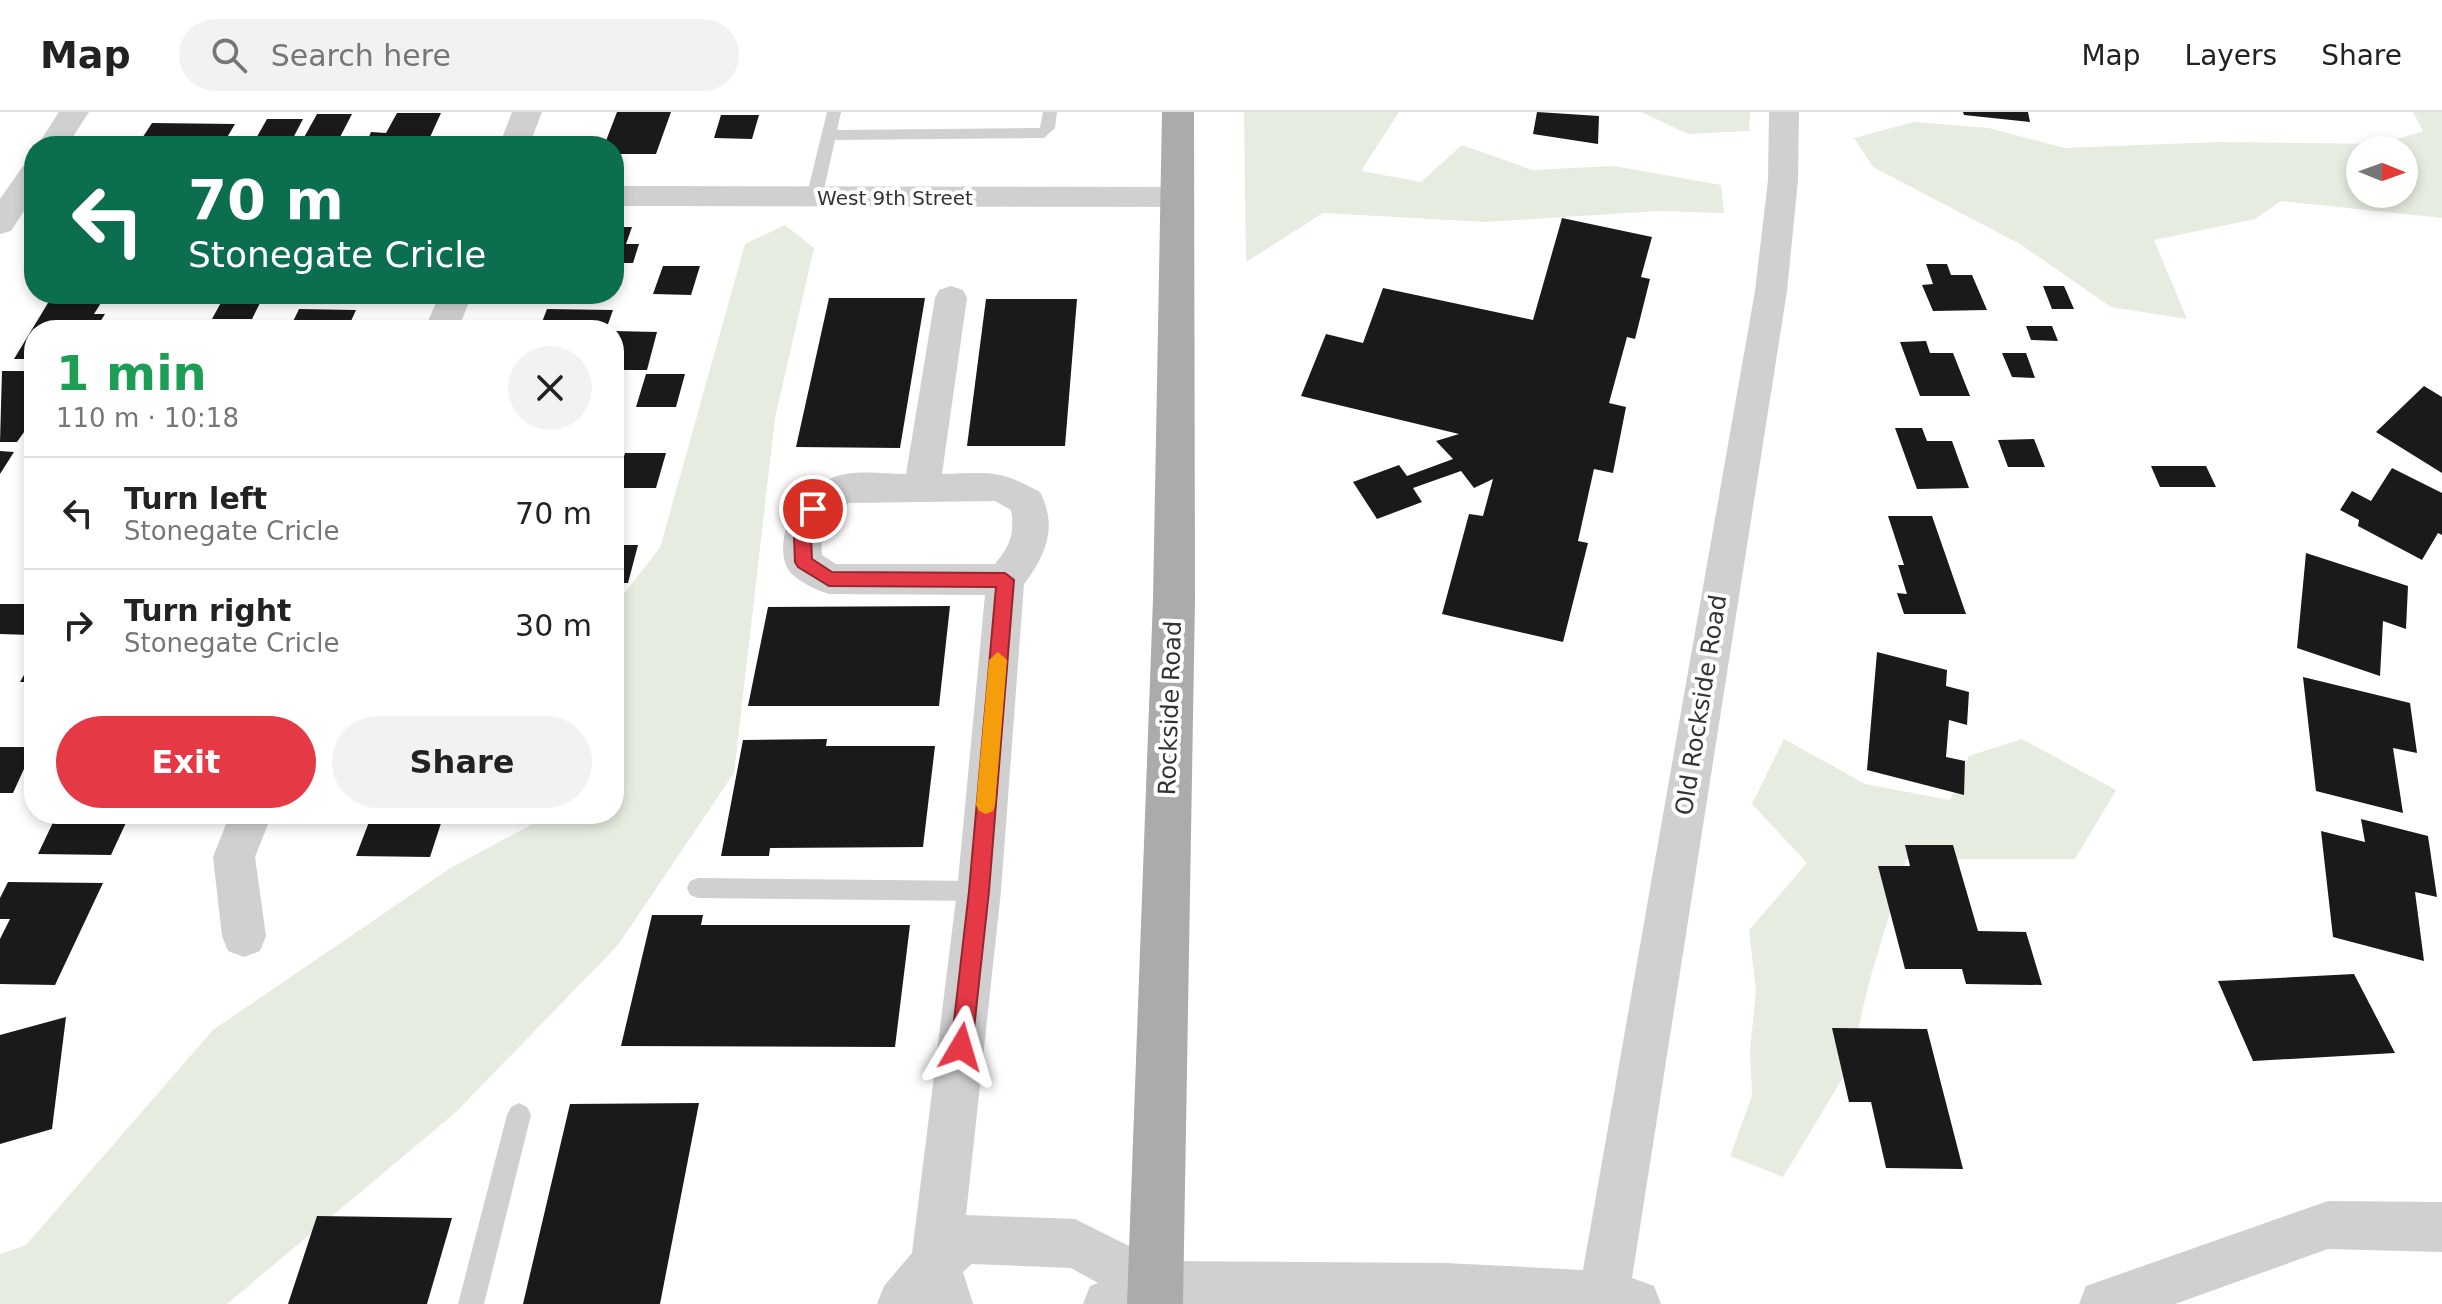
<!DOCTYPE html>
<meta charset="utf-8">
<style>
body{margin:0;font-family:"DejaVu Sans",sans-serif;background:#f2f2f2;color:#222;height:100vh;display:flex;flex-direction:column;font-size:30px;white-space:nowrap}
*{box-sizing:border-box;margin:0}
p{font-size:26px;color:#767676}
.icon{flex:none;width:44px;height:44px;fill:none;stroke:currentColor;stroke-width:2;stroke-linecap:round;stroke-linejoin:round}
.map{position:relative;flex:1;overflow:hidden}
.drawer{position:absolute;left:24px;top:208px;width:600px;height:504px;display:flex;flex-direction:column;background:#fff;border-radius:32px;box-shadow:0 4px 12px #0003}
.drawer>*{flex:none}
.banner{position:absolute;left:24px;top:24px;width:600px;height:168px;border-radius:32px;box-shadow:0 4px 12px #0003;background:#0b6e4f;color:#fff;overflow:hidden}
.needle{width:52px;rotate:91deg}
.buttons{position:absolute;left:2346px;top:24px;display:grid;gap:16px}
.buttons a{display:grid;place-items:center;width:72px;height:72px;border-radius:50%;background:#fff;box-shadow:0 4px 12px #0003;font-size:40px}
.pin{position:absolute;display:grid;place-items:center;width:68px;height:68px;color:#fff;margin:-34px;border:4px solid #fff;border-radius:50%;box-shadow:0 2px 8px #0007}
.me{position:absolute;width:88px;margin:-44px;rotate:7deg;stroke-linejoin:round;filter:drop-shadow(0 0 6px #0008)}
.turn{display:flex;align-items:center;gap:28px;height:168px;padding:0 32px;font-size:36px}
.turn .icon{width:104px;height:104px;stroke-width:2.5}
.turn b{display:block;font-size:56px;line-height:68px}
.round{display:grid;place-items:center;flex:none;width:84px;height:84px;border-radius:42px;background:#f2f2f2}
.overview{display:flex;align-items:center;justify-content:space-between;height:136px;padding:0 32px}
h1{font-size:48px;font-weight:600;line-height:60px;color:#1e9e55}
.action{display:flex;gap:16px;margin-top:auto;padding:16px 32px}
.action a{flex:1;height:92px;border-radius:48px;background:#e63946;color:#fff;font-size:32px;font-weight:600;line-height:92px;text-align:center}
.action a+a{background:#f2f2f2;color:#222}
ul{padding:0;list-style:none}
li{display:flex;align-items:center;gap:24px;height:112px;padding:0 32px;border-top:2px solid #e0e0e0}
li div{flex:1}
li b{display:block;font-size:30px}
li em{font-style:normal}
header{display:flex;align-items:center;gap:48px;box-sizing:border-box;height:112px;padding:0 40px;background:#fff;border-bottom:2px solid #e0e0e0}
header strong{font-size:38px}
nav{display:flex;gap:44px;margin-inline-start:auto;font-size:28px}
.search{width:560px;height:72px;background:#f2f2f2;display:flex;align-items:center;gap:20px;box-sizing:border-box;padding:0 28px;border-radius:44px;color:#767676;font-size:30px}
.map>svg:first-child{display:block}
.green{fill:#e6ecdf;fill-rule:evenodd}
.building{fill:#1a1a1a}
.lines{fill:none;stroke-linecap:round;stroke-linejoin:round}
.service{fill:#d0d0d0;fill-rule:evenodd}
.minor{fill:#d0d0d0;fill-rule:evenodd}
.primary{fill:#ababab;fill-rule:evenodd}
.route{fill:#e63946;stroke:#96252e;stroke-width:2}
.slow{fill:#f59e0b}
.labels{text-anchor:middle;stroke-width:8;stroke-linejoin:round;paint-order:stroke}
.far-street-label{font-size:20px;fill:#333;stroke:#fff}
.street-label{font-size:24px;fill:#333;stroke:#fff}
</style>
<header>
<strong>Map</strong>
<div class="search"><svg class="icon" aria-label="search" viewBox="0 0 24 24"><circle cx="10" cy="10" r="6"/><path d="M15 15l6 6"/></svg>Search here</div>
<nav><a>Map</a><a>Layers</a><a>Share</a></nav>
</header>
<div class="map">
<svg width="2442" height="1192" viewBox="0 0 2442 1192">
<rect width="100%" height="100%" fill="#fff"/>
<!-- green -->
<g class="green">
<polygon points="1244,0 1399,0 1361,59 1421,70 1462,33 1532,58 1614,54 1721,73 1724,101 1659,99 1485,110 1323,101 1246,150"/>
<polygon points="1641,0 1750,0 1749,19 1688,22"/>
<path d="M2413,0H2442V106L2281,89L2255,107L2154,128L2187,207L2111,195L2020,132L1873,55L1854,26L1914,10L1989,16L2064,36L2218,30L2382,32L2423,19ZM2404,38V82H2360V38Z"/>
<polygon points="785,113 814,136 775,306 734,661 618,833 456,1000 227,1192 0,1192 0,1142 26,1133 213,918 449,757 551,702 614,702 614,494 660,436 745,132"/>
<polygon points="1784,627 1865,672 1950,688 1969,644 2022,627 2116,678 2075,747 1906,747 1868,874 1850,954 1783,1065 1730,1044 1752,984 1750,938 1756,879 1749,818 1807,751 1752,692"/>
</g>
<!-- building -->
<g class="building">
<polygon points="617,0 671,0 656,42 614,42 614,34 604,34"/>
<polygon points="1537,0 1599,4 1598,32 1533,22"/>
<polygon points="1963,0 2028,0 2030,10 1964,3"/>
<polygon points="397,1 441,1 426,34 365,34 371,20 386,21"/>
<polygon points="317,2 352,2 338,29 302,29"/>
<polygon points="721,3 759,3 752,27 714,26"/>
<polygon points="267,7 303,7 291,30 254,30"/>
<polygon points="152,11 235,12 222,34 137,34"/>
<polygon points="1562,106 1652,125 1641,165 1650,167 1635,227 1627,225 1609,291 1626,295 1613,361 1594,357 1578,429 1588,431 1563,530 1442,502 1469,402 1483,404 1493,367 1474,376 1461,359 1413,376 1422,390 1377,407 1353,370 1399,353 1407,364 1453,347 1436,329 1459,322 1301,284 1326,222 1363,231 1383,176 1533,208"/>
<polygon points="614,115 632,115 626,132 639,132 633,151 617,151 615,158"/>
<polygon points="1926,152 1947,152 1951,163 1972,163 1987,198 1933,199 1922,173 1933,172"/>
<polygon points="663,154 700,154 691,183 653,182"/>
<polygon points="2043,174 2064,174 2074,197 2052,197"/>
<polygon points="224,185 263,185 252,207 212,207"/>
<polygon points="51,186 104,186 94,202 105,202 95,218 34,218 34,247 14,247"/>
<polygon points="829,186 925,186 900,336 796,335"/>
<polygon points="986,187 1077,187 1065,334 967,334"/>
<polygon points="299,197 356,198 347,218 289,218"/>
<polygon points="547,197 613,198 608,212 600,212 598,218 539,218"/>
<polygon points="2026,214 2052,214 2058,229 2031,228"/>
<polygon points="614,219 657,220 647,258 614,258"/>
<polygon points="1926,229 1930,241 1953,241 1970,284 1920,284 1900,230"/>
<polygon points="2002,241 2026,241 2035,266 2012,265"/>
<polygon points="2,259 34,259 34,306 17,330 0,330"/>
<polygon points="646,262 685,262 676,295 636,295"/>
<polygon points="2424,274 2442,285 2442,361 2376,320"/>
<polygon points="1895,316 1922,316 1927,329 1952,329 1969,376 1917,377"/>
<polygon points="2034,327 2045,355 2008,355 1998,328"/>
<polygon points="0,339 14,340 0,362"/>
<polygon points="625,341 666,341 656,376 614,376"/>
<polygon points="2151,354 2206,354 2216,375 2160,375"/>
<polygon points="2392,356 2442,381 2442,423 2438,421 2422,448 2358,414 2359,408 2340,398 2352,379 2371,389"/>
<polygon points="1888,404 1932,404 1966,502 1904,502 1897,481 1907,482 1898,453 1904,453"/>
<polygon points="614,433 638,433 628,471 614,471"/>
<polygon points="2306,441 2408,474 2406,517 2383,509 2380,564 2297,536"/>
<polygon points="0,492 34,492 34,515 30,523 0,522"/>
<polygon points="950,494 939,594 748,594 768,495"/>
<polygon points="1877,540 1947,558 1946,574 1969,580 1967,613 1949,608 1946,645 1965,649 1964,683 1867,658"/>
<polygon points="34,545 34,570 20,570"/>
<polygon points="2303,565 2410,591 2417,641 2393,636 2403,701 2316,679"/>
<polygon points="827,627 826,634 935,634 923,735 770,736 769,744 721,744 743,628"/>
<polygon points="0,635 34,635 13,681 0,681"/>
<polygon points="57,702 130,702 111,743 38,742"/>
<polygon points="372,702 444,702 430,745 356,744"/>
<polygon points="2361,707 2428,724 2437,785 2415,780 2424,849 2333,825 2321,719 2365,730"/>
<polygon points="1905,733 1953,733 1978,819 2026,820 2042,873 1966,872 1962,857 1905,857 1878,754 1910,754"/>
<polygon points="8,770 103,771 55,873 0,872 0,827 10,807 0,807 0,786"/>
<polygon points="652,803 703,803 701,813 910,813 895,935 621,934"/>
<polygon points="2354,862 2395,941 2253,949 2218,869"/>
<polygon points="66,905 52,1017 0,1032 0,923"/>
<polygon points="1832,916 1927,917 1963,1057 1886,1056 1871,990 1849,990"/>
<polygon points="699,991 660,1192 523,1192 570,992"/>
<polygon points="317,1104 452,1106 427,1192 288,1192"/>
</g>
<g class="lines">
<!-- service -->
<g class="service">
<polygon points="827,0 841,0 837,18 1040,16 1043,0 1057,0 1055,16 1044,26 835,28 822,86 814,91 806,86"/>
<polygon points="698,766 979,769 987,772 990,779 987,786 979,789 698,786 690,783 687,776 690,769"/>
<polygon points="519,991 527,995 531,1003 484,1192 458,1192 507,1003 511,995"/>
</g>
<!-- minor -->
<g class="minor">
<polygon points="59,0 89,0 67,34 37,34"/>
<polygon points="512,0 542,0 529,34 499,34"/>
<path d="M1769,0H1799L1798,68L1787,179L1632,1166L1654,1174L1661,1192H1083L1090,1174L1098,1171L1071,1156L972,1152L963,1160L973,1192H877L884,1174L912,1141L957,779L985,483L829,482C816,478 801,471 791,461C775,444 786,402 801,386C808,379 823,370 832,366C853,357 884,362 906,362L935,186L939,178L951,174L963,178L967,186L942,362C988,361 999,357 1040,380C1058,415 1046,443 1024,472L1001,779L966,1103L1075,1107L1159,1149L1445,1151L1583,1158L1755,179L1768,68ZM995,389L1011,398C1015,422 1010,434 995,452H836L822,443L821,424L828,406L849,391Z"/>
<polygon points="34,51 34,84 11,119 0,122 0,87 23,54"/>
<polygon points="614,74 1177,75 1188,78 1193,85 1188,92 1177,95 614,94"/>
<polygon points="440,182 472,182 458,218 424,218"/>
<polygon points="230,702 272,702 255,745 266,824 260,839 244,845 228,839 222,824 213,745"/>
<polygon points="2328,1089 2442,1090 2442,1140 2328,1137 2175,1192 2079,1192 2086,1174"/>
</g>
<!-- primary -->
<polygon class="primary" points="1162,0 1194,0 1195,487 1183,1192 1127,1192 1153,487"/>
</g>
<!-- route -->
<polygon class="route" points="813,391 821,397 811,424 812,447 832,460 1005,461 1014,468 989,779 972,935 969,942 961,945 954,942 951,935 969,779 996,475 829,474 798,455 795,450 794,424 807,393"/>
<!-- slow -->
<polygon class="slow" points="998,540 1007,548 995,693 993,699 986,702 979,699 976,693 989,548"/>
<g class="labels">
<!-- far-street labels -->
<g class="far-street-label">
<text x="895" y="93">West 9th Street</text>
</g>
<!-- street labels -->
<g class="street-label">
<text transform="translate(1701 593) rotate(-81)" y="8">Old Rockside Road</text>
<text transform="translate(1170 596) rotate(-88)" y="8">Rockside Road</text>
</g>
</g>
</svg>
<div class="buttons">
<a><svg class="needle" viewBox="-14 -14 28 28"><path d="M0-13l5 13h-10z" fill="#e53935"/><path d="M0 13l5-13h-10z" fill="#767676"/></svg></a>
</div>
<div class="pin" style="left:813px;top:397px;background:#d93025"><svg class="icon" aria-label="arrive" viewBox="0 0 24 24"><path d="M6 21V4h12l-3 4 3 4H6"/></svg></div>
<svg class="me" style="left:961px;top:935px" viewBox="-20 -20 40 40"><path d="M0-17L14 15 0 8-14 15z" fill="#e63946" stroke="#fff" stroke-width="4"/></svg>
<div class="banner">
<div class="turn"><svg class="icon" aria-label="left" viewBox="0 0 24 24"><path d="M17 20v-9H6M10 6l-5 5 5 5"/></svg><div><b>70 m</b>Stonegate Cricle</div></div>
</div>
<section class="drawer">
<div class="overview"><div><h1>1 min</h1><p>110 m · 10:18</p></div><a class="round"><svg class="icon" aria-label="close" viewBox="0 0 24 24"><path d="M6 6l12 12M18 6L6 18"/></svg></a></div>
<ul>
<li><svg class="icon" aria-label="left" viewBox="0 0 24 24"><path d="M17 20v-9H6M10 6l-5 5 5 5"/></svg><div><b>Turn left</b><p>Stonegate Cricle</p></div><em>70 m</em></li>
<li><svg class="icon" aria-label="right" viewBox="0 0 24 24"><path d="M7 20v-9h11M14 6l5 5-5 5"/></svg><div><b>Turn right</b><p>Stonegate Cricle</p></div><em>30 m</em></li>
</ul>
<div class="action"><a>Exit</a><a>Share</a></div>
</section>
</div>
